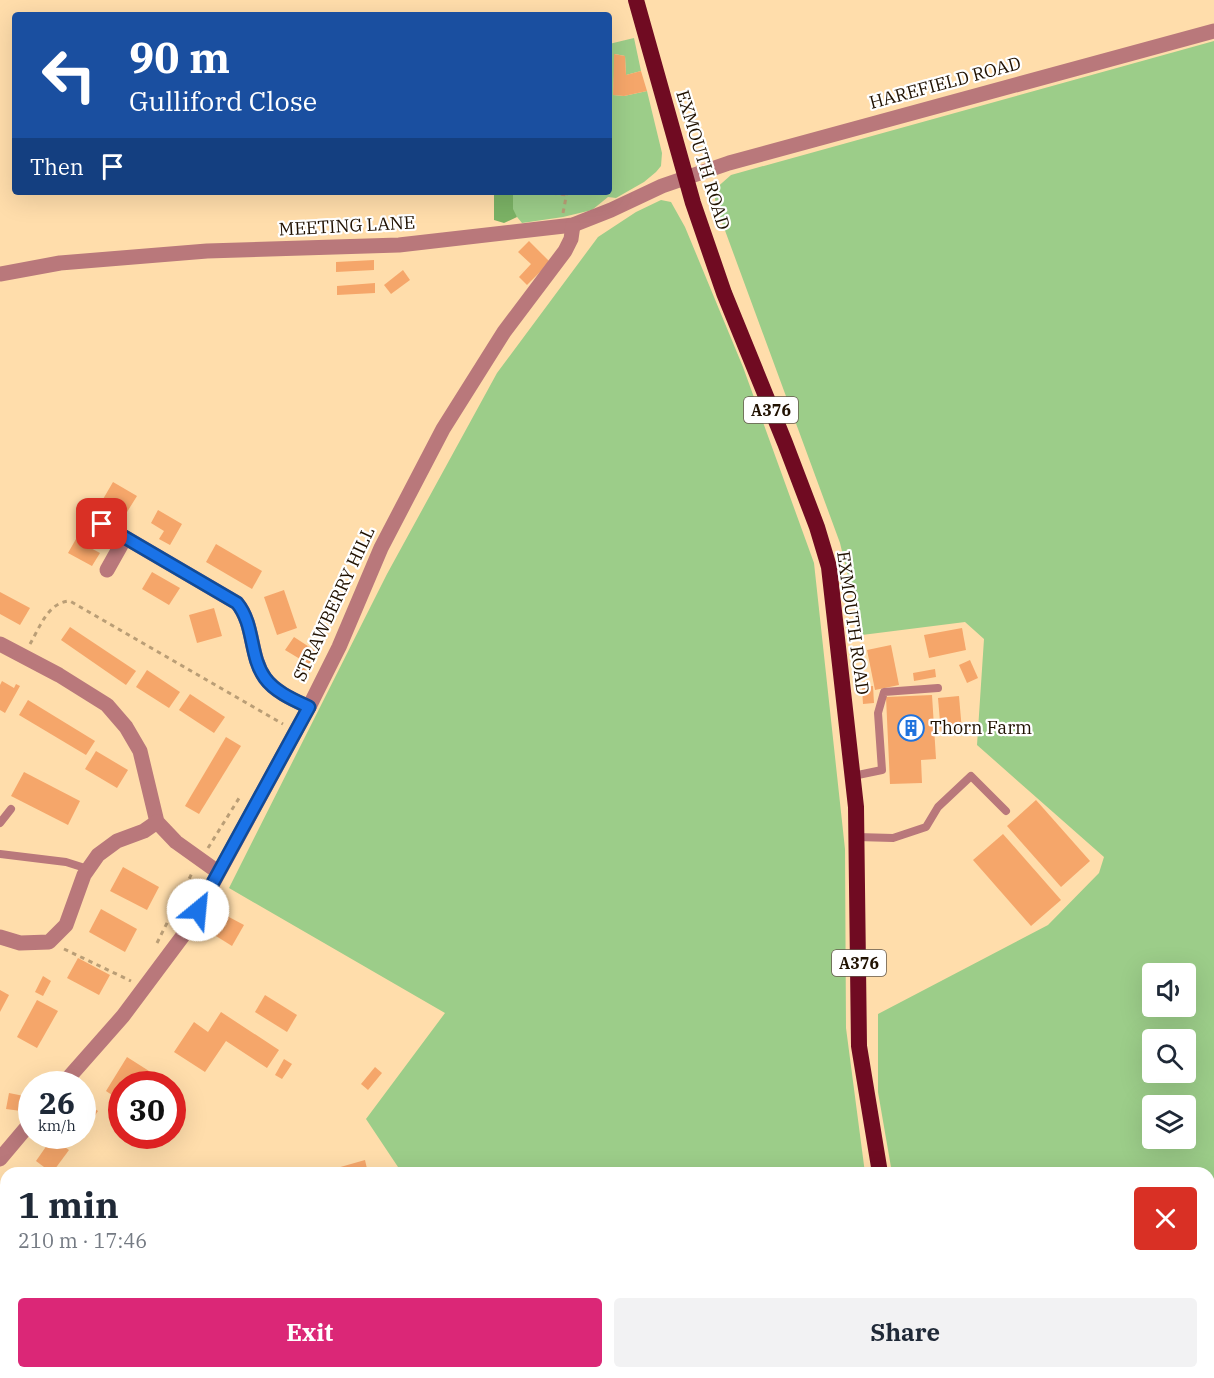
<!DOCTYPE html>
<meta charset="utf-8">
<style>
body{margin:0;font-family:"IBM Plex Serif",serif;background:#f2f2f3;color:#1f2937;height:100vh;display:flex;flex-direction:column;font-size:22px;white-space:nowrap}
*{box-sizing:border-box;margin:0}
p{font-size:20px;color:#747a83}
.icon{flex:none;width:33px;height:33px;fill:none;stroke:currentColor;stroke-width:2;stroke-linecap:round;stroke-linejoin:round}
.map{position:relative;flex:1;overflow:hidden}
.side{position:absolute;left:0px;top:1167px;width:1215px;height:212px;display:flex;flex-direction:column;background:#fff;border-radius:18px 18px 0 0;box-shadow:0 6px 24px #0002}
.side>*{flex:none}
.banner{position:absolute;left:12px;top:12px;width:600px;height:183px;border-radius:6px;box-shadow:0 6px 24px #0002;background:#1a4fa0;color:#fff;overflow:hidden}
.tools{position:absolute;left:1142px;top:963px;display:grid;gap:12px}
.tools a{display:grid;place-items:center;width:54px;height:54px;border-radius:6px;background:#fff;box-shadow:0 6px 24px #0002;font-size:30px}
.speed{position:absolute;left:18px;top:1071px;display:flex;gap:12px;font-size:30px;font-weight:700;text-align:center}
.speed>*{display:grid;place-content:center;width:78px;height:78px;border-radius:50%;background:#fff;box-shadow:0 6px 24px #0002;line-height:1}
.speed small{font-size:15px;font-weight:400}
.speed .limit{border:9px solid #d22;background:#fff;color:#111}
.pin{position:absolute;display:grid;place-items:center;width:51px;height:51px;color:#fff;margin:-26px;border-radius:12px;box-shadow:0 3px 9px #0006}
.me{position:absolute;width:66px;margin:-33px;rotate:28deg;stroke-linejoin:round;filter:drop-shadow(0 0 4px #0008)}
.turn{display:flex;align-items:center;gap:21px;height:126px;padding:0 18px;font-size:27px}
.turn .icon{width:78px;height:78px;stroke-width:2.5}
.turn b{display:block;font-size:42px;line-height:51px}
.then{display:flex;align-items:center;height:57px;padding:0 18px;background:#0003;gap:12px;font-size:22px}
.round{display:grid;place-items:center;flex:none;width:63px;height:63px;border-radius:6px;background:#f2f2f3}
.overview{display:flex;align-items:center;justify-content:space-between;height:102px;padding:0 18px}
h1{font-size:36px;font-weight:700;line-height:45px}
.primary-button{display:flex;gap:12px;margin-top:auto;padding:12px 18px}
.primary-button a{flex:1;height:69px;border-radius:6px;background:#db2777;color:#fff;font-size:24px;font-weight:700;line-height:69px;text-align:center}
.primary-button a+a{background:#f2f2f3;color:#1f2937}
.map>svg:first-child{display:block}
.green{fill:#9ccd89;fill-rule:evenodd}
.forest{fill:#7bb265}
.building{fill:#f5a66a}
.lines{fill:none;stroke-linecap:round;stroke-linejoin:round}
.path{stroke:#ba9e76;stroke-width:3;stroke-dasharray:4.5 4.5;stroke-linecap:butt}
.service{stroke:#b9787b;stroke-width:8}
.minor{stroke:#b9787b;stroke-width:15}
.trunk{stroke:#700b22;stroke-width:16}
.route-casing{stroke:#114b97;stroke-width:15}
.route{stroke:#1a73e8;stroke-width:10}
.labels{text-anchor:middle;stroke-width:4.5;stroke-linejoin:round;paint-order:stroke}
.shield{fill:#fff;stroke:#63584c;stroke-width:1.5}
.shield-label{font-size:16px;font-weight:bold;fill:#201100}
.street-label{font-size:18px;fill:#201100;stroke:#fff}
.poi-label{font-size:18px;fill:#201100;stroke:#fff;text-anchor:start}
</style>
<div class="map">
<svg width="1214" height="1378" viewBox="0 0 1214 1378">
<rect width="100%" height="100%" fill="#ffddab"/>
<!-- green -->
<g class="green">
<polygon points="634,38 641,71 626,75 625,56 615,54 613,95 624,96 647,91 662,153 661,166 656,172 644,182 616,198 608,197 592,210 563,217 522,223 513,212 513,192 609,192 609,44"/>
<path d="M1214,41V1378H936L934,1373L1209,1372V1173H892L878,1092V1014L1048,925L1099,873L1104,857L977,745L984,639L965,622L862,635L840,543L716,206L714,190L731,175ZM1152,974H1185V1006H1152ZM1152,1040H1185V1072H1152ZM1152,1106H1185V1138H1152Z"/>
<polygon points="661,200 671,202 685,227 743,367 814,563 845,849 846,1028 865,1173 402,1173 366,1119 445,1013 229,888 387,574 497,373 598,237 636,212"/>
<polygon points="617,1373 907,1372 909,1378 616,1378"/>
</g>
<!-- forest -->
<polygon class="forest" points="494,192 513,192 513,209 517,217 504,223 494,220"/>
<!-- building -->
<g class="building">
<polygon points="614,54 625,56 626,75 641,71 647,91 624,96 613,95"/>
<polygon points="529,241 550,262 527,285 519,277 531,264 518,252"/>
<polygon points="374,260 374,270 336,272 336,262"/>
<polygon points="403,270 410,280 391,294 384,285"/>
<polygon points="375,283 375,293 337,295 337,286"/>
<polygon points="113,482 137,496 127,512 116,505 112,513 99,506"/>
<polygon points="158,510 182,524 170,545 159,539 164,531 151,523"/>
<polygon points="80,532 89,538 85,545 100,553 92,566 68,553"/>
<polygon points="216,544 262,571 252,589 206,562"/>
<polygon points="152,572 180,588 169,605 142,589"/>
<polygon points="284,590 297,628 277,635 264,597"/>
<polygon points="0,592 30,608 20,625 0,614"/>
<polygon points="214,608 222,636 197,643 189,615"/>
<polygon points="70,627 136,671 126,685 61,640"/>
<polygon points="962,628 966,650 929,658 924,635"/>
<polygon points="294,637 317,652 304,672 295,666 300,659 285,650"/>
<polygon points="891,645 899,685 875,690 867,650"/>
<polygon points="970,660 978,678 967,683 959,665"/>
<polygon points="935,669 936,677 914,681 913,673"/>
<polygon points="147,670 180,692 169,708 136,687"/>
<polygon points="2,681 14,688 16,684 20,686 5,713 0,710 0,685"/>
<polygon points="873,686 874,703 863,704 862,687"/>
<polygon points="190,694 225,717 214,733 179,710"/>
<polygon points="932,695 936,759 921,760 922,783 890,784 886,697"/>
<polygon points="959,696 962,731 941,733 938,698"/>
<polygon points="28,700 95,741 86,755 19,715"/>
<polygon points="226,737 241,746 199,814 185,806"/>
<polygon points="96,751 128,770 117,788 85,769"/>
<polygon points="24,772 80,801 68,825 11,796"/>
<polygon points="1036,800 1090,861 1061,887 1007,826"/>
<polygon points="1003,834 1061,900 1031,926 973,860"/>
<polygon points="123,867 159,887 147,910 110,891"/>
<polygon points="101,909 137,929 125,952 89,932"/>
<polygon points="227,916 244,925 232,946 216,936"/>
<polygon points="78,958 110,975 99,995 67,978"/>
<polygon points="43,976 51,981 43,996 35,992"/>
<polygon points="0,990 9,995 0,1012"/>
<polygon points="265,995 297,1015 287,1032 255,1012"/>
<polygon points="37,1000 58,1011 37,1048 17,1037"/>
<polygon points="221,1012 279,1050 267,1068 226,1041 205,1072 174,1052 194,1022 208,1032"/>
<polygon points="127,1057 160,1078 156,1084 140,1084 134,1080 131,1084 122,1084 121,1101 106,1091"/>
<polygon points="284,1059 292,1064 282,1079 275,1075"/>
<polygon points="375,1067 382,1073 368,1090 361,1084"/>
<polygon points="9,1093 24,1096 21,1111 6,1109"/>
<polygon points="82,1101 98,1111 82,1135"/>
<polygon points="52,1138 69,1150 52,1173 36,1161"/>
<polygon points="365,1160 368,1173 323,1173 323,1172"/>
<polygon points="0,1214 6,1217 6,1247 0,1244"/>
<polygon points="119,1372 137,1372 145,1378 116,1378"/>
<polygon points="440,1372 458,1372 455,1378"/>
</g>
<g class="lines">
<!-- path -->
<g class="path">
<polyline points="543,192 567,195"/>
<polyline points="563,213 567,192"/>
<path d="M30,644C40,627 48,602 70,601L283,724"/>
<polyline points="208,848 241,795"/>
<polyline points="157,943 193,871"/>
<polyline points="64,949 131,981"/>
</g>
<!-- service -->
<g class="service">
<polyline points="853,776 882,770 878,713 884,692 938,688"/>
<polyline points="0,823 11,809"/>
<polyline points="857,837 893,838 926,827 938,807 971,776 1006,811"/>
<polyline points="0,854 66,862 88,869"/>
</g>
<!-- minor -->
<g class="minor">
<polyline points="0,274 60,263 207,251 399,245 573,225 611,210 662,186 729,163 1214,31"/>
<path d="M102,524L237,603C255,625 249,655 265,678C275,692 294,700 309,707"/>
<polyline points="107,570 125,538"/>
<polyline points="0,644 59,675 107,705 126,727 140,751 157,822 176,842 218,872"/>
<polyline points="0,937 20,943 49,942 66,925 84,875 98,855 117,841 144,831 157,822"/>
<polyline points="63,1084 123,1016 188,929 309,707 339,647 381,548 443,429 504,332 565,251 571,239 573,225"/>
<polyline points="0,1159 32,1121"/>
<polyline points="0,1364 6,1366"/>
<polyline points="21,1372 35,1378"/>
<polyline points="81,1378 85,1372"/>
</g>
<!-- trunk -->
<g class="trunk">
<polyline points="636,0 693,203 724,293 785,443 817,527 829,567 856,807 859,1046 880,1173"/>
<polyline points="923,1372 924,1378"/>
</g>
</g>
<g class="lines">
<!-- route casing -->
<g class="route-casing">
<path id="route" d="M102,524L237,603C255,625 249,656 265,678C275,692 294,700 309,707L198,910"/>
</g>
<!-- route -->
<use href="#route" class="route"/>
</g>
<!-- icons -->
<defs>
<g id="building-ring" transform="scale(1.35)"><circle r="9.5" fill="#fff" stroke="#2073dd" stroke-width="1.5"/><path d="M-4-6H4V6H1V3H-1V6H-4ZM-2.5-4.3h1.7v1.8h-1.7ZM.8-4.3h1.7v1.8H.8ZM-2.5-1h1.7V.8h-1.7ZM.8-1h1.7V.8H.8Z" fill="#2073dd"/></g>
</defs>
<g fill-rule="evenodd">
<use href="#building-ring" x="911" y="728"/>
</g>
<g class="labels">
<!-- shield labels -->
<g class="shield">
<rect x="744" y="397" width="54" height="26" rx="4.5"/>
<rect x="832" y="950" width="54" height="26" rx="4.5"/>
</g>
<g class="shield-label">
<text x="771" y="416">A376</text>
<text x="859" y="969">A376</text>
</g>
<!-- street labels -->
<g class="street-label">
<text transform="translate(945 83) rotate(-15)" y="6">HAREFIELD ROAD</text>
<text transform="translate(703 160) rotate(73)" y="6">EXMOUTH ROAD</text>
<text transform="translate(347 226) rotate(-3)" y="6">MEETING LANE</text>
<text transform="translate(334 604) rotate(-65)" y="6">STRAWBERRY HILL</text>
<text transform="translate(853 623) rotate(82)" y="6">EXMOUTH ROAD</text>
</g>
<!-- poi labels -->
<g class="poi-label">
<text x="930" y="734">Thorn Farm</text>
</g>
</g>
</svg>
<div class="tools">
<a><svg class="icon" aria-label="sound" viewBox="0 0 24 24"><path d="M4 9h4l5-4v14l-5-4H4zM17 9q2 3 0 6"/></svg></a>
<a><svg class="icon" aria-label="search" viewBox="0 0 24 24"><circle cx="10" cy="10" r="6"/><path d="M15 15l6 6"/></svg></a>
<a><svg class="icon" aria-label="layers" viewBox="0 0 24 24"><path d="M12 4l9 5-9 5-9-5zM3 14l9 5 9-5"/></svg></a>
</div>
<div class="speed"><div>26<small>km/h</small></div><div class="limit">30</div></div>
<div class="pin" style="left:102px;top:524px;background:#d93025"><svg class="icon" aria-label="arrive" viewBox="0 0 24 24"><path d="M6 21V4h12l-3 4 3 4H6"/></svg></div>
<svg class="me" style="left:198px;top:910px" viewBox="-20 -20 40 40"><circle r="19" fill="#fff"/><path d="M0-13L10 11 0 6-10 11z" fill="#1a73e8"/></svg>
<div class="banner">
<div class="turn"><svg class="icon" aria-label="left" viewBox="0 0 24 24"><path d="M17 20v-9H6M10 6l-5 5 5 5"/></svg><div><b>90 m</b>Gulliford Close</div></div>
<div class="then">Then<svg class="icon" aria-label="arrive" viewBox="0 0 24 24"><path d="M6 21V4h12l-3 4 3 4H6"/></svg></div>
</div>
<section class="side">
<div class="overview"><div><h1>1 min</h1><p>210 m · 17:46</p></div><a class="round" style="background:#d93025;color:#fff"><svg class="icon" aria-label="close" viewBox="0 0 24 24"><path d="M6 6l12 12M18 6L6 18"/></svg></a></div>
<div class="primary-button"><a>Exit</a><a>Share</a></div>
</section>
</div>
